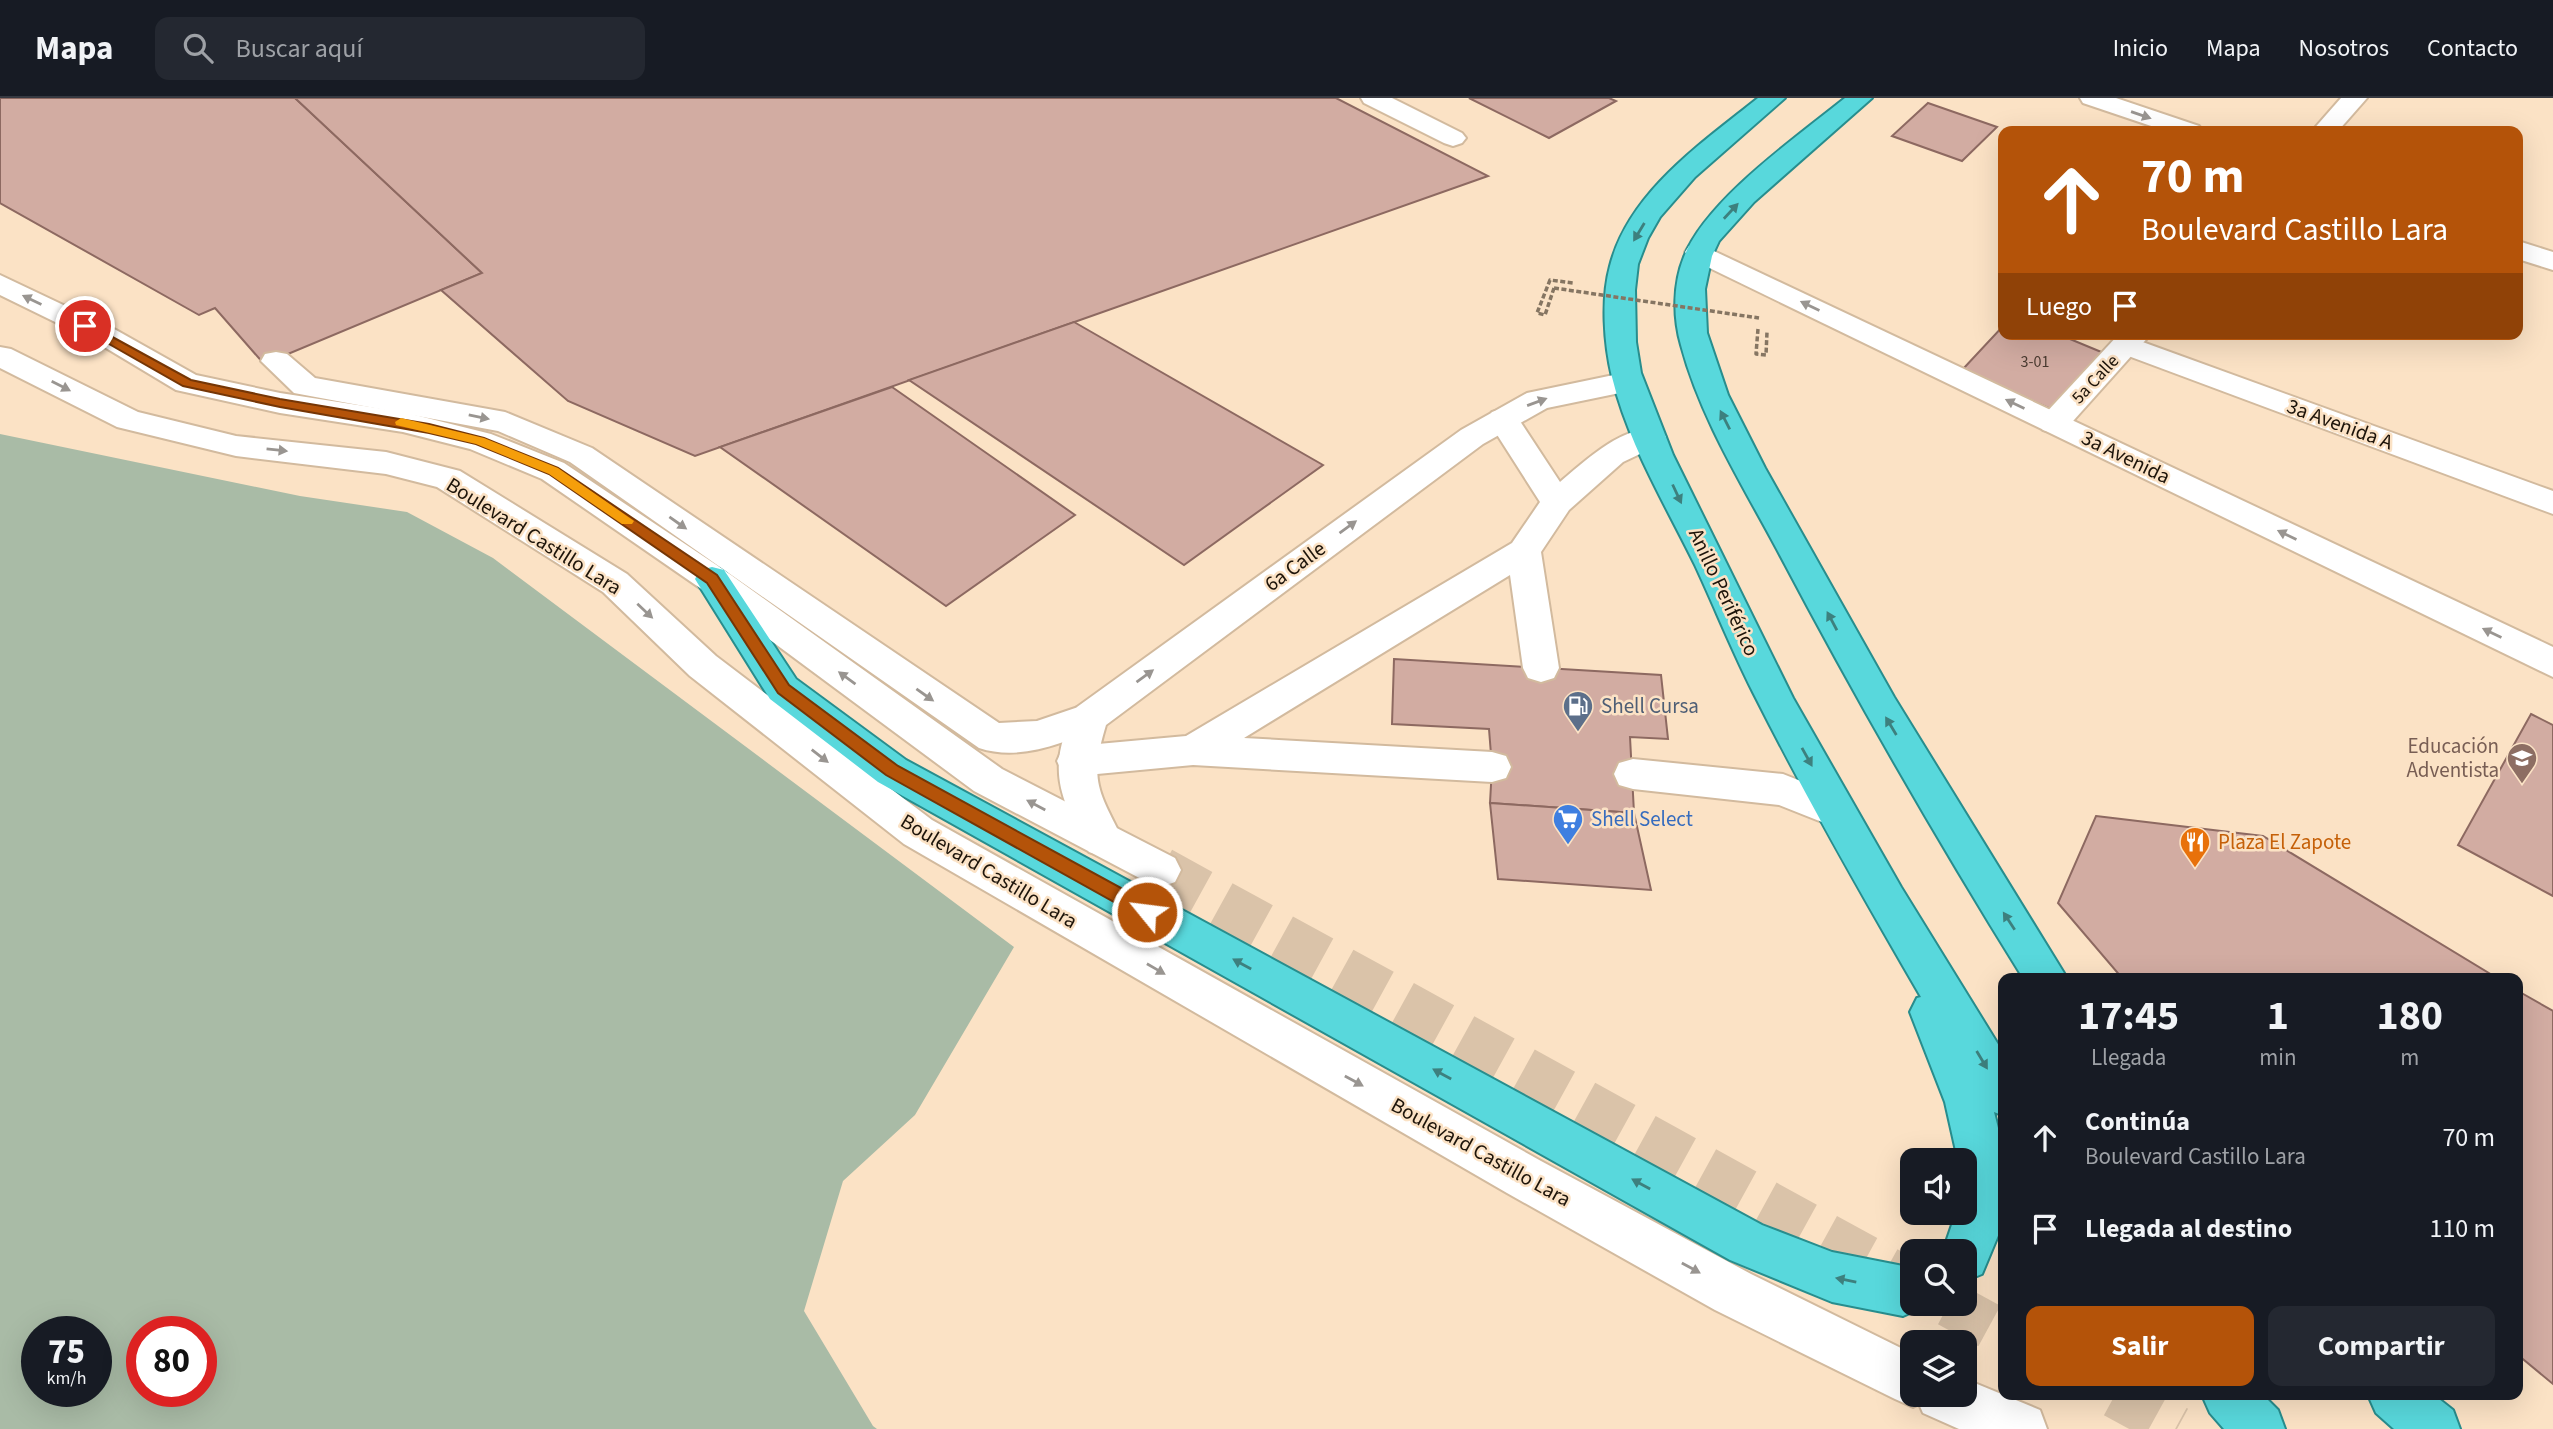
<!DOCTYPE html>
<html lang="es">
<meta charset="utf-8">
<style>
body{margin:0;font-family:"Source Sans 3",sans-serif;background:#242831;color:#f1f3f6;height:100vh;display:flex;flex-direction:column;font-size:26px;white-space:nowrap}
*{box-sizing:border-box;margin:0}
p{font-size:23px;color:#9ea1a6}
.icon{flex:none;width:38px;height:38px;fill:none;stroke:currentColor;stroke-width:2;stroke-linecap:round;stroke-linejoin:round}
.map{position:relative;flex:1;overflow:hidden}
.sheet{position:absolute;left:1998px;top:875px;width:525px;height:427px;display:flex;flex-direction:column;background:#171b24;border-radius:14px;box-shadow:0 7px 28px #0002}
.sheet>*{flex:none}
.banner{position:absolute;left:1998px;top:28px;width:525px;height:214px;border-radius:14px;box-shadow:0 7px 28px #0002;background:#b45309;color:#fff;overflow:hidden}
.fabs{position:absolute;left:1900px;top:1050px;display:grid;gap:14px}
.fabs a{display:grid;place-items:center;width:77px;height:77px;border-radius:14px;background:#171b24;box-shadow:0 7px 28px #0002;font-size:35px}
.speed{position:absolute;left:21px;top:1218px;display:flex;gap:14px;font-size:35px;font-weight:700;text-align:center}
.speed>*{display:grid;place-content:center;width:91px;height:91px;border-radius:50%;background:#171b24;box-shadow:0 7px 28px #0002;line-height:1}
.speed small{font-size:18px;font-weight:400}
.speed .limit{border:10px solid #d22;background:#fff;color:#111}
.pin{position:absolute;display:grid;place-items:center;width:60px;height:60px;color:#fff;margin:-30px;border:4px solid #fff;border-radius:50%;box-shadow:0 2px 7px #0007}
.me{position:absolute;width:77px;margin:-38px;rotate:299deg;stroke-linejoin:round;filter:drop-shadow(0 0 5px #0008)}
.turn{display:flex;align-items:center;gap:24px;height:147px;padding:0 28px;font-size:32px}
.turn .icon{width:91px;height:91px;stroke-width:2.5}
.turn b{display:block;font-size:49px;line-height:60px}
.then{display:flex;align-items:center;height:66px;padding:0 28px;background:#0003;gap:14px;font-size:26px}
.eta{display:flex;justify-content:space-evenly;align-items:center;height:119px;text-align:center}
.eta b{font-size:42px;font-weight:700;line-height:49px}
.action{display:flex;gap:14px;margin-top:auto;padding:14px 28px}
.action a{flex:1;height:80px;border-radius:14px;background:#b45309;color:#fff;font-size:28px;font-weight:700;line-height:80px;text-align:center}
.action a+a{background:#242831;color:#f1f3f6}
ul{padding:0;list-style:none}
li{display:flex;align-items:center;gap:21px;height:91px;padding:0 28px}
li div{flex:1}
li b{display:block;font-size:26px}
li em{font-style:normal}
header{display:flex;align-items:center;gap:42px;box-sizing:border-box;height:98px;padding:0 35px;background:#171b24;border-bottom:2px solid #363941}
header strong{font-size:33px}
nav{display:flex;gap:38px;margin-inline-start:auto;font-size:24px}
.search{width:490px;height:63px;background:#242831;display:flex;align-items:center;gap:18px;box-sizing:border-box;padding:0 24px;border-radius:14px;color:#9ea1a6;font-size:26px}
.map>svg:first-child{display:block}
.green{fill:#a9bba6;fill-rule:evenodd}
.building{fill:#d2aca2;stroke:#8d6961;stroke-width:2}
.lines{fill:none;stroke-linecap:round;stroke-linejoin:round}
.tertiary-tunnel{stroke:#dac3a9;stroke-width:46;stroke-dasharray:46 23;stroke-linecap:butt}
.service-casing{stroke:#d2ba9e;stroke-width:4}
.minor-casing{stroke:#d2ba9e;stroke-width:4}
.tertiary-casing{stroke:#d2ba9e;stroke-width:4}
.trunk-casing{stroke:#288d8d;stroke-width:4}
.path{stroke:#857562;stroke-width:3.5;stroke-dasharray:5 2.5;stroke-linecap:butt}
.service{fill:#fff;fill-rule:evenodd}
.minor{fill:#fff;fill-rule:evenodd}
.tertiary{fill:#fff;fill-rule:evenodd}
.trunk{fill:#58d8dc;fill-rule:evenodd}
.path-bridge{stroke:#857562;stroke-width:3.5;stroke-dasharray:5 2.5;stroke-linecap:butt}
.oneway{fill:#999591}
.oneway2{fill:#3d807e}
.route{fill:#b45309;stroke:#753606;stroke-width:2}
.slow{fill:#f59e0b}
.labels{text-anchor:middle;stroke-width:5;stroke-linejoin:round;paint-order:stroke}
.far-number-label{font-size:16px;fill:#4a3a30}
.far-street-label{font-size:18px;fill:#1d140a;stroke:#fbe2c5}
.street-label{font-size:21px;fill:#1d140a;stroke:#fbe2c5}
.service-label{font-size:21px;fill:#4e5e75;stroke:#fbe2c5;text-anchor:start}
.education-label{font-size:21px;fill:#785e54;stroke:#fbe2c5;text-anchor:end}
.shop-label{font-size:21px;fill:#366cbe;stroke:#fbe2c5;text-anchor:start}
.food-label{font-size:21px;fill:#c56008;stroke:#fbe2c5;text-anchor:start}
</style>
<header>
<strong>Mapa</strong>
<div class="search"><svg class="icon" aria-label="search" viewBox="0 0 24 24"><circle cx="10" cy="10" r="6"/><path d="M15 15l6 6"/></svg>Buscar aquí</div>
<nav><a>Inicio</a><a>Mapa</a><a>Nosotros</a><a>Contacto</a></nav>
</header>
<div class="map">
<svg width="2553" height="1331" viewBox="0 0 2553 1331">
<rect width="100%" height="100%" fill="#fbe2c5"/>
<!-- green -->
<path class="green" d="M0,336L300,398L407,414L493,460L1014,849L915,1017L843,1083L804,1213L873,1328L877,1331H0ZM37,1234H96V1293H37ZM142,1234H201V1293H142Z"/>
<!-- building -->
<g class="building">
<polygon points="0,0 295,0 482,175 264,266 215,210 199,217 0,105"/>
<polygon points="295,0 1336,0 1488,78 695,358 568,303 441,192 482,175"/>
<polygon points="1469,0 1609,0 1616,3 1549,40"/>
<polygon points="1928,5 1997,29 1962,63 1892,38"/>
<polygon points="1074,224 1323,367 1184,467 909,282"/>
<polygon points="2004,227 2004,236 2058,236 2106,256 2055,313 1963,271"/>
<polygon points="892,289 1075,417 946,508 720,349"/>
<polygon points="1394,561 1661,577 1668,641 1630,639 1634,715 1490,705 1492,669 1489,631 1392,626"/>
<polygon points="2531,616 2553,627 2553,798 2458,747"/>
<polygon points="1490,705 1634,715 1651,792 1498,781"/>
<polygon points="2096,718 2263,738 2497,880 2122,880 2058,805"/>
<polygon points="2518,893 2553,913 2553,1286 2518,1257"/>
</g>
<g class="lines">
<!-- tertiary-tunnel -->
<g class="tertiary-tunnel">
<polyline points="1161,772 1913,1186"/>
<polyline points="1949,1206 2004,1236"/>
<polyline points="2115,1297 2177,1331"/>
</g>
<!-- service casing -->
<g class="service-casing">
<g id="service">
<polygon points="1361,0 1392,0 1462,35 1466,40 1462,45 1453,48 1444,45 1364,5"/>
<polygon points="2126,238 2553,393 2553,416 2115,253 2111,247 2115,241"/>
<path d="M276,254L287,256L315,280L505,314L592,350L999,625L1037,623L1090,605L1103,609L1109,619L1103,629C1064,644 1021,664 979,650L570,364L498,333L294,295L261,263L265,256Z"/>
<path d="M1503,311L1514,314L1560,384C1585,363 1627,323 1661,332L1666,339L1661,346L1623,364L1569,412L1541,454L1559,570L1554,580L1541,584L1528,580L1523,570L1510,477L1244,640L1492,654L1506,658L1511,669L1506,680L1492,684L1193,667L1076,678L1062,674L1057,663L1062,652L1076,648L1186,638L1512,445L1540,404L1487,321L1492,314Z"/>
<polygon points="1633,661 1783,676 1851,703 1857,714 1851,725 1837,730 1779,707 1633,691 1619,687 1614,676 1619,665"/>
</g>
</g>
<!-- minor casing -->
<g class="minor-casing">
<g id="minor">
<polygon points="2080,0 2116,0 2199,28 2203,33 2166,33 2083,5"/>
<polygon points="2341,0 2367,0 2338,33 2312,33"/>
<polygon points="2518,143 2553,154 2553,172 2518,161"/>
<polygon points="2119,236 2151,236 2065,332 2054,335 2043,332 2038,325 2043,318"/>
<path d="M1628,274L1639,277L1643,284L1639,291L1547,310L1483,346L1106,627C1089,683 1098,692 1123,742L1117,754L1103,758L1089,754C1059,699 1045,668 1077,609L1461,332L1527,295Z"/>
</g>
</g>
<!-- tertiary casing -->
<g class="tertiary-casing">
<g id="tertiary">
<polygon points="1699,146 2553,549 2553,579 1689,160 1685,154 1689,148"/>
<polygon points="0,177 116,232 196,277 280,295 403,314 491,336 564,365 724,472 1002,671 1175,760 1181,772 1175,784 1161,789 1147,784 974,693 700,490 542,381 470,351 403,334 280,315 176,292 96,244 0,197"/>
<polygon points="0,249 11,251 138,314 236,338 386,354 460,373 627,476 716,558 932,722 1541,1063 1751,1176 1913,1256 1913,1297 1965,1297 1965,1281 2040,1312 2047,1331 1959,1331 1923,1315 1919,1306 1913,1309 1895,1301 1715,1212 1507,1095 904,746 690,578 603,494 437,389 386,376 236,358 117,329 0,270"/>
</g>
</g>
<!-- trunk casing -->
<g class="trunk-casing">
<g id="trunk">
<path d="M1758,0H1785L1695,79L1660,119L1648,140L1638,166L1635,192L1636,244L1641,275L1673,357L1793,600L1901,789L2004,956V1018L1994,1014L2004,1054V1117L2002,1128L1982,1176L1965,1183V1153H1943L1956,1115H1965V1062H1958L1945,1004L1910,914L1917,900L1921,899C1864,801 1808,703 1757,602C1734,558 1716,512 1695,467C1665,406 1628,345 1612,279C1604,245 1601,201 1610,168C1629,94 1702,45 1758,0Z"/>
<path d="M1845,0H1872L1754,104L1719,143L1712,158L1705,191L1707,235L1728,297L1765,370L1894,599L2067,880H2023C1937,742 1856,601 1780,457C1744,389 1701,322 1681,247C1673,219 1673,186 1684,159C1706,102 1798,38 1845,0Z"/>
<polygon points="712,469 724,472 796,581 906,662 1762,1127 1832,1154 1903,1168 1913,1164 1913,1206 1930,1206 1903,1218 1832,1204 1730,1162 878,684 770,601 695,481 700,472"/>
<polygon points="2202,1297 2263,1297 2278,1312 2285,1331 2224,1331 2210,1315"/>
<polygon points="2368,1297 2434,1297 2453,1312 2460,1331 2394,1331 2376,1315"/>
</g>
</g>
<!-- path -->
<g class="path">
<polyline points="1554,190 1545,217 1537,215 1550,182 1573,185"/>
<polyline points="1758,231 1756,256 1766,257 1767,234"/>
</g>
<!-- service -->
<use href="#service" class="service"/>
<!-- minor -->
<use href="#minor" class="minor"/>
<!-- tertiary -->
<use href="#tertiary" class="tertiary"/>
<!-- trunk -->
<use href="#trunk" class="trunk"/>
<!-- path-bridge -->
<polyline class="path-bridge" points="1554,190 1759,220"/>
</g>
<!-- one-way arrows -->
<defs><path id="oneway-solid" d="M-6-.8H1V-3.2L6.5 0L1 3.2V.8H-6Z" transform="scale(1.75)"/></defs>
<g class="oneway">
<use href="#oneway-solid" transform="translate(2141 17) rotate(19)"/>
<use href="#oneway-solid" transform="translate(32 202) rotate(-154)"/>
<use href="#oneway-solid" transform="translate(1810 208) rotate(-154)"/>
<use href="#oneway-solid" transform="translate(61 288) rotate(27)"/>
<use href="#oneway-solid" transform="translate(1537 304) rotate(-20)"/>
<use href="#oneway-solid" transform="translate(2015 306) rotate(-154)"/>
<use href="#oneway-solid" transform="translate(479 319) rotate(12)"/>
<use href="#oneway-solid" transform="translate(277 352) rotate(6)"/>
<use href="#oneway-solid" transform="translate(678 425) rotate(35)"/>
<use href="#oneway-solid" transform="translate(1348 429) rotate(-36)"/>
<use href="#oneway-solid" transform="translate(2287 437) rotate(-154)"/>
<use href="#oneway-solid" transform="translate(645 513) rotate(43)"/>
<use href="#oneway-solid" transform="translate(2492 535) rotate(-154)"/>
<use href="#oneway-solid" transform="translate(1145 578) rotate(-36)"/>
<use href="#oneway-solid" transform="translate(847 580) rotate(-144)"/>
<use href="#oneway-solid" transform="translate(925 597) rotate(35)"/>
<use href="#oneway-solid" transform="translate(820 658) rotate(38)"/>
<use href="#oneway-solid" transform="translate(1036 707) rotate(-152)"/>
<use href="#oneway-solid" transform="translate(1156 871) rotate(30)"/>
<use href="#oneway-solid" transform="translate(1354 983) rotate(29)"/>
<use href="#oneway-solid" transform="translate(1691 1170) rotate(29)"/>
</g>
<g class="oneway2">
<use href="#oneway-solid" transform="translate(1731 113) rotate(-47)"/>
<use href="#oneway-solid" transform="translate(1639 134) rotate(121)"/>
<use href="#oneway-solid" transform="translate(1725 322) rotate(-117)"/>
<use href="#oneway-solid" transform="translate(1677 396) rotate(65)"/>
<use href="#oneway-solid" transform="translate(1832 523) rotate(-118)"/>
<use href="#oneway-solid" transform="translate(1891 628) rotate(-121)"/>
<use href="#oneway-solid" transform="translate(1807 659) rotate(61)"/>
<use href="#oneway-solid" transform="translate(2009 823) rotate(-123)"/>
<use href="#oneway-solid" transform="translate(1242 866) rotate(-151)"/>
<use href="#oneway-solid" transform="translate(1982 962) rotate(59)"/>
<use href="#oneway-solid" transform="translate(1442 976) rotate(-151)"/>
<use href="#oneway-solid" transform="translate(1641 1086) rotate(-151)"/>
<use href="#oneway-solid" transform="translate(1846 1182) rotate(-169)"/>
</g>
<!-- route -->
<polygon class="route" points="85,224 191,282 280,301 429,326 484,340 558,370 717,477 789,587 898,668 1154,808 1156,814 1154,819 1147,821 1141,819 886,677 778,595 707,485 549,376 476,346 429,335 280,309 183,288 81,230 79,228"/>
<!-- slow -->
<polygon class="slow" points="401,320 484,340 558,370 634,423 632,426 622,426 549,376 476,346 396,327 395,324"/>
<!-- icons -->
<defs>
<g id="fuel-pin" transform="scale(1.575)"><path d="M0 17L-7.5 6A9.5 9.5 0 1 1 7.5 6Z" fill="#5c6f8a" stroke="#fbe2c5"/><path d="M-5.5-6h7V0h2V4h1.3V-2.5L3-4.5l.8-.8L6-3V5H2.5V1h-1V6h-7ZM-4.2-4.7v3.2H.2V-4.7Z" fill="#fff"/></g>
<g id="school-pin" transform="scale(1.575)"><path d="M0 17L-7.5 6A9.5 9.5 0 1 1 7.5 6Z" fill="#8d6e63" stroke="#fbe2c5"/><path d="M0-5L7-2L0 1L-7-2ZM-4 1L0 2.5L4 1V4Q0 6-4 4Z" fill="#fff"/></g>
<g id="supermarket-pin" transform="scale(1.575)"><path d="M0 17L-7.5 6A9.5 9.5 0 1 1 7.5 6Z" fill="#3f7fe0" stroke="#fbe2c5"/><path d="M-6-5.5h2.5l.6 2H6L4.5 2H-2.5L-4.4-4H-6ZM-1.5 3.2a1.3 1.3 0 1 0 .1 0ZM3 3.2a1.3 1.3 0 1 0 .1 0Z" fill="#fff"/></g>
<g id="restaurant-pin" transform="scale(1.575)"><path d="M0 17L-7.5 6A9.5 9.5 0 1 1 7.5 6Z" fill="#e8710a" stroke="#fbe2c5"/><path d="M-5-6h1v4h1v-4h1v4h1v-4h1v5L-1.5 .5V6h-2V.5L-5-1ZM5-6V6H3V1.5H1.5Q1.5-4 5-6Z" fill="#fff"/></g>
</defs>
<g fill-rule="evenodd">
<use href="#fuel-pin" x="1578" y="608"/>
<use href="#school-pin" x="2522" y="660"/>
<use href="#supermarket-pin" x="1568" y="721"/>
<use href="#restaurant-pin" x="2195" y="744"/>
</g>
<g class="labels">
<!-- far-number labels -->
<g class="far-number-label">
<text x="2035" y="269">3-01</text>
</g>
<!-- far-street labels -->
<g class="far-street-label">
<text transform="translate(2095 281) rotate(-47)" y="6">5a Calle</text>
</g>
<!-- street labels -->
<g class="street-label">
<text transform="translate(2340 326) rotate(20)" y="7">3a Avenida A</text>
<text transform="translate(2126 359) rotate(26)" y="7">3a Avenida</text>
<text transform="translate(534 438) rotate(32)" y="7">Boulevard Castillo Lara</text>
<text transform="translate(1295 468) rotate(-36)" y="7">6a Calle</text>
<text transform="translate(1724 494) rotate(65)" y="7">Anillo Periférico</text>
<text transform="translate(989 773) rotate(31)" y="7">Boulevard Castillo Lara</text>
<text transform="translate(1481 1054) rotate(29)" y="7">Boulevard Castillo Lara</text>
</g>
<!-- service labels -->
<g class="service-label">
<text x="1601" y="615">Shell Cursa</text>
</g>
<!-- education labels -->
<g class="education-label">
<text x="2499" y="655">Educación<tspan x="2499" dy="24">Adventista</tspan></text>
</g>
<!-- shop labels -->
<g class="shop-label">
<text x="1591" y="728">Shell Select</text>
</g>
<!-- food labels -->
<g class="food-label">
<text x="2218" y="751">Plaza El Zapote</text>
</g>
</g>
</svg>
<div class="fabs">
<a><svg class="icon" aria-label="sound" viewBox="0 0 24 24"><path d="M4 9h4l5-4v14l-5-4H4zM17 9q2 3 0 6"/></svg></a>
<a><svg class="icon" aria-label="search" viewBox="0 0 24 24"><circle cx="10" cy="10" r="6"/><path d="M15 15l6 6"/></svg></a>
<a><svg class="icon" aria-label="layers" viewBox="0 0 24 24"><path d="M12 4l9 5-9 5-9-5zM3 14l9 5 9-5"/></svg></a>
</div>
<div class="speed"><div>75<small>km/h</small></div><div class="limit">80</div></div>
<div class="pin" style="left:85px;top:228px;background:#d93025"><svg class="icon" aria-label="arrive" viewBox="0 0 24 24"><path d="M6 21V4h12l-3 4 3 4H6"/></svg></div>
<svg class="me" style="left:1147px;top:814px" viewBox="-20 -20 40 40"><circle r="17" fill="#b45309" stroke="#fff" stroke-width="3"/><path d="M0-11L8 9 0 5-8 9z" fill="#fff"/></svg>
<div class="banner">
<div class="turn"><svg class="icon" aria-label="ahead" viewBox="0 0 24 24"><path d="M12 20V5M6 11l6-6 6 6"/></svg><div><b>70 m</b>Boulevard Castillo Lara</div></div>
<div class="then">Luego<svg class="icon" aria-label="arrive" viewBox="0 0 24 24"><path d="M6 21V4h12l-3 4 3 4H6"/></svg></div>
</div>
<section class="sheet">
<div class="eta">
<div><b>17:45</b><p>Llegada</p></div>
<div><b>1</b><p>min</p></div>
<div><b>180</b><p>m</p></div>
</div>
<ul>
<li><svg class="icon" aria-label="ahead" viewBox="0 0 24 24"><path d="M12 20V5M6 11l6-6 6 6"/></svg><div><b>Continúa</b><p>Boulevard Castillo Lara</p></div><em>70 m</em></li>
<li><svg class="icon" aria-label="arrive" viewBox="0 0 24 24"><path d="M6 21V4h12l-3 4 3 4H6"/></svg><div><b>Llegada al destino</b></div><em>110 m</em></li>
</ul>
<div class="action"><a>Salir</a><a>Compartir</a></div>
</section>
</div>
